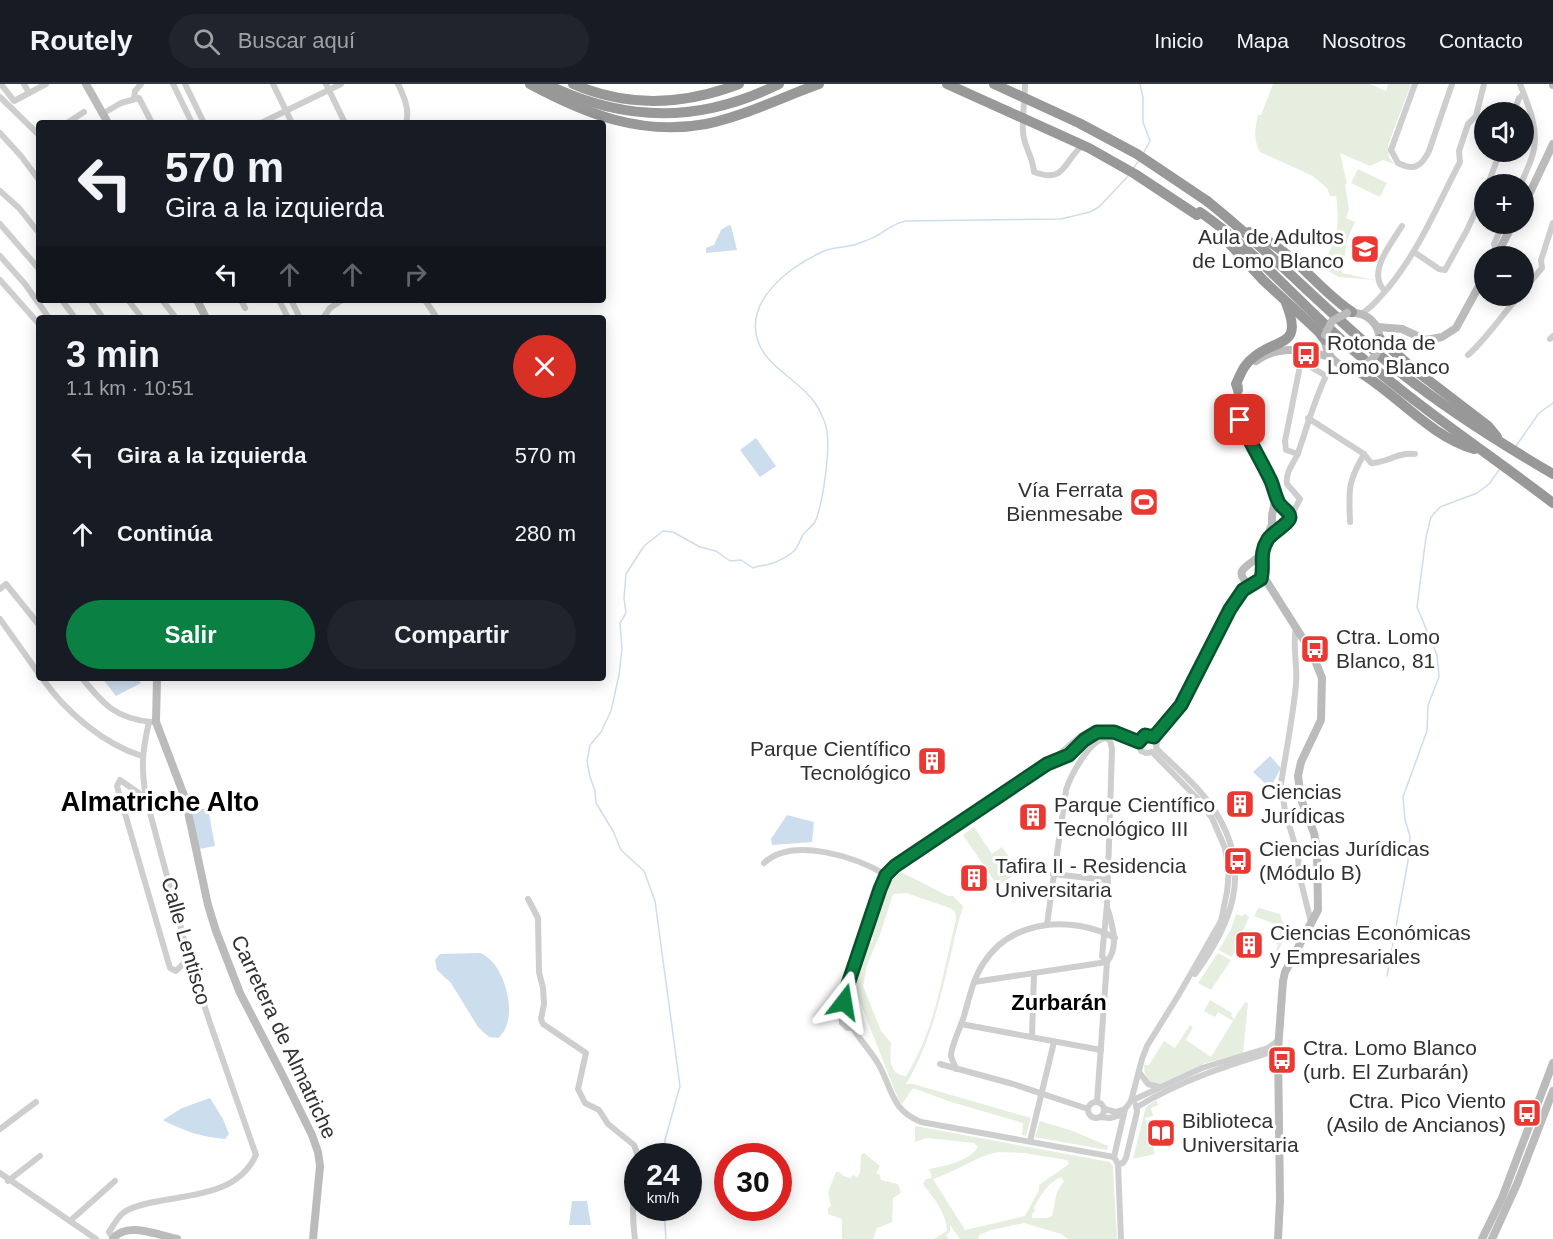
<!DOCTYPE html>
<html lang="es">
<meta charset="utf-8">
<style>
body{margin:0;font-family:Arial,sans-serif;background:#20242c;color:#f1f3f6;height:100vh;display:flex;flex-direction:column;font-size:22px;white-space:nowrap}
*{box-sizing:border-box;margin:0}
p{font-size:20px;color:#9ea1a6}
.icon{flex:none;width:33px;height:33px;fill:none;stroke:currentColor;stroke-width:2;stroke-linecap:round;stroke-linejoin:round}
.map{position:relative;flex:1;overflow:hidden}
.drawer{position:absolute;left:36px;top:231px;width:570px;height:366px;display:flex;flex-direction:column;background:#171b24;border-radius:6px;box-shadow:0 3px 15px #0003}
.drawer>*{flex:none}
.top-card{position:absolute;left:36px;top:36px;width:570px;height:183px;border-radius:6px;box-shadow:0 3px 15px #0003;background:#171b24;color:#f1f3f6;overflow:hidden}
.fabs{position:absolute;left:1474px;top:18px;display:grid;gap:12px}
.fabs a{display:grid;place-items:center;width:60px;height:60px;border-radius:50%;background:#171b24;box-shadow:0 3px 15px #0003;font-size:30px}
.speed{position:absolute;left:624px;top:1059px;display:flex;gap:12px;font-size:30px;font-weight:700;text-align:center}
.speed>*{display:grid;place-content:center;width:78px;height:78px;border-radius:50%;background:#171b24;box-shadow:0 3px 15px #0003;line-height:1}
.speed small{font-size:15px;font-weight:400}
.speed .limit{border:9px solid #d22;background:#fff;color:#111}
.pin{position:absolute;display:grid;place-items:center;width:51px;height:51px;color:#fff;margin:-26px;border-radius:12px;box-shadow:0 3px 9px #0006}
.me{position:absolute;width:66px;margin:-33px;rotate:14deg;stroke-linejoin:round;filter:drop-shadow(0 0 4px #0008)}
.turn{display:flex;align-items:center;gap:21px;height:126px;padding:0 30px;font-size:27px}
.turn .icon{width:78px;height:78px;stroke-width:2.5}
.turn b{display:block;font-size:42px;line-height:51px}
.lanes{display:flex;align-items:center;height:57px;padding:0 30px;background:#0003;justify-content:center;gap:30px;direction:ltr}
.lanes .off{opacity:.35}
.round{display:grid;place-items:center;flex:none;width:63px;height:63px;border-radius:32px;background:#20242c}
.summary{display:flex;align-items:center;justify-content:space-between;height:102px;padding:0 30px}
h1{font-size:36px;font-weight:800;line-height:45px}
.button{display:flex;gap:12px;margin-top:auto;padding:12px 30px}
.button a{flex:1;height:69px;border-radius:36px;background:#0b8043;color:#fff;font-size:24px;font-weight:800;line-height:69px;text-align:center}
.button a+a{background:#20242c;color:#f1f3f6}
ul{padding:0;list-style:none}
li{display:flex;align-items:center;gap:18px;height:78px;padding:0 30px}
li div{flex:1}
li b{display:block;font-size:22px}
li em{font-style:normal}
header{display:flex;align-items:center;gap:36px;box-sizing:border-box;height:84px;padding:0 30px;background:#171b24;border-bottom:2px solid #363941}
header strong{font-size:28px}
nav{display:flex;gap:33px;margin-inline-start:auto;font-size:21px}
.search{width:420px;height:54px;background:#20242c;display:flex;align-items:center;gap:15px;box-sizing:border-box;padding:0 21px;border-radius:33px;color:#9ea1a6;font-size:22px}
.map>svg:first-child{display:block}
.green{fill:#e6eee0;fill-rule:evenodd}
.water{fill:#cde}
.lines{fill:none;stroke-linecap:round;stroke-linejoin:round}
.stream{stroke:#cde;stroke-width:1.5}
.street{stroke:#cecece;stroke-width:6}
.secondary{stroke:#bbb;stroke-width:8}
.highway{stroke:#989898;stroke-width:10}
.secondary-bridge{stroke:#bbb;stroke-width:8}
.highway-bridge{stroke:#989898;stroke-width:10}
.route-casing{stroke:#07532c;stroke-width:15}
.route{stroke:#0b8043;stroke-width:10}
.labels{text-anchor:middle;stroke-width:6;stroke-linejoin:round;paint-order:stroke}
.poi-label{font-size:21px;fill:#313131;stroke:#fff;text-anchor:start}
.street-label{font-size:21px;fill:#313131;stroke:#fff}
.neighbourhood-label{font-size:22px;font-weight:bold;fill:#000;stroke:#fff}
.district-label{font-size:27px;font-weight:bold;fill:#000;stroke:#fff}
</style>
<header>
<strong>Routely</strong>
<div class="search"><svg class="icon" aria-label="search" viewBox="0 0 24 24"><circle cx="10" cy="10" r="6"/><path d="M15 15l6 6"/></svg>Buscar aquí</div>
<nav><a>Inicio</a><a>Mapa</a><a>Nosotros</a><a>Contacto</a></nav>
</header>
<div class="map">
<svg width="1553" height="1155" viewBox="0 0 1553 1155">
<rect width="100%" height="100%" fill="#fff"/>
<!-- green -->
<g class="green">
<path d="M1273,0H1370L1386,7L1388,0H1411L1388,61L1389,73L1394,80L1383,76L1370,82L1340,69L1347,100H1345L1349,125L1346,134L1355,138L1347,156L1342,189L1375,196L1339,193L1323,184L1322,181C1338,154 1340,143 1336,112H1330L1327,104L1313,92L1260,68C1253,56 1255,44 1258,31H1261Z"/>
<polygon points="1358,85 1387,99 1380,113 1351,99"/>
<polygon points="974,743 992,770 1002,763 1019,787 998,802 963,751"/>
<path d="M901,788L948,812H953L963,822C946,882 938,947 906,1000H913L1031,1034L1026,1052L1022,1051L1023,1039L951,1018L913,1004L902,1020L899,1017L856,908L855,895L868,858L872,859L874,854L870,852L889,799ZM906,809L950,824L955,827L956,835C943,887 936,945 906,992C888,990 890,973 891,959L881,947L863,902L867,881L881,848L893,810Z"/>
<polygon points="1260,821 1259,824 1280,830 1283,839 1289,843 1276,872 1274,871 1278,861 1276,859 1283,843 1254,832"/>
<polygon points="1244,829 1249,833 1232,873 1219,866 1231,845 1236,830 1243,832"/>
<polygon points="1218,869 1231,876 1211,906 1198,899"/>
<path d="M1210,916L1232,929L1231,932L1234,935L1245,918L1248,919L1243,969L1206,979L1158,1001C1147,998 1144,991 1144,981H1149L1164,957L1175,964L1190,941L1193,943L1186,956L1211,973L1233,937L1218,928L1215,933L1204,927Z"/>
<polygon points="1157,1016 1158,1021 1151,1024 1153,1032 1145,1034 1155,1070 1133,1075 1145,1026 1148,1021"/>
<polygon points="1040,1037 1073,1047 1108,1062 1107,1066 1035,1053"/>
<path d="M915,1042L1110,1078L1113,1083L1117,1155H1068L1061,1150L1024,1139L991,1146L979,1151L978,1155H960L950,1141V1147L946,1152L949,1155H934L947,1147C947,1130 933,1113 923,1100L926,1095L932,1094L929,1085C945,1082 970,1077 978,1063L974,1059L927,1054L915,1058ZM998,1068L1024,1069L1067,1076L1069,1080L1039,1101V1106L1025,1132L965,1146L933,1095C956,1088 974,1073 998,1068ZM1061,1093L1064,1097L1057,1108L1052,1132L1047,1134H1032V1130L1035,1127L1034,1123C1042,1110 1047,1099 1061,1093Z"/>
<polygon points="864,1069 880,1082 876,1089 880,1091 881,1096 898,1100 901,1109 893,1114 892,1138 877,1144 873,1155 842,1155 842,1135 828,1130 828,1124 831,1122 828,1108 836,1088 839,1088 843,1092 850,1094 853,1091 857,1093 860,1089 861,1071"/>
</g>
<!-- water -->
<g class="water">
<polygon points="729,141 731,142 737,166 706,169 706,164 714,161 721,146"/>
<polygon points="756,354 776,382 760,393 740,366"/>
<polygon points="102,594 137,594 141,599 116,612"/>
<polygon points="1270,672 1281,684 1270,704 1253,688"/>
<polygon points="208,724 215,762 199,765 192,727"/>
<polygon points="787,731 814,738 812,758 772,761 771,755"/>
<path d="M480,869C505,878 521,936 498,954L489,953L478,943L451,899L437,886L435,876L440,870Z"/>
<path d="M210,1014L223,1035L229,1050L225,1055C201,1053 184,1047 163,1036L182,1024Z"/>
<polygon points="572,1117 587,1117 591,1141 569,1141"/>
</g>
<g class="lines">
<!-- stream -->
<g class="stream">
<polyline points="1140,0 1143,14 1143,38 1150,57 1143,70"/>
<polyline points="1133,85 1139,76"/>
<polyline points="1516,362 1539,329 1553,319"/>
<polyline points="1387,892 1408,777 1410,752 1405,736 1403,713 1427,647 1428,621 1439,593 1437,571 1417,523 1426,453 1431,433 1440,423 1477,409 1489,400 1499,386"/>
<path d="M665,1072V1056L680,1002L655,817L644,787L621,766L613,747L596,719L595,707L590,693L587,677L590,661L601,648L611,627L619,591L622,565L620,539L626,529L624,514L626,490L644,462L663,447L673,448L700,463L716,467L730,477L741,476L753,484C759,481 764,482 770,480C777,478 789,472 794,467C798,463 800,456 803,451C806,446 812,443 815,438C823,420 830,368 827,348C826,339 820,326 815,319C800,296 770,286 759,260C742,218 789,183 822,168C831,163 846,164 857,160C864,157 872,155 878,151C888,145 894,139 906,137L1061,135L1090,128L1099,123L1129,91"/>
<polyline points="664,1124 666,1155"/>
</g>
<!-- street -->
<g class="street">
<polyline points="1,0 14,17 46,0"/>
<polyline points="24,0 29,9"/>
<polyline points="173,0 192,39"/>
<polyline points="185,0 204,39"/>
<polyline points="273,0 292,39"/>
<polyline points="326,0 345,39"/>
<path d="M398,0C404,13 410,25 406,39"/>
<path d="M1025,0C1025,16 1022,32 1023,48C1024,63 1033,73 1034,88C1066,100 1063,77 1083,61"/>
<path d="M1415,0L1391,66L1398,79C1414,87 1421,83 1429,67L1452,0"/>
<path d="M1520,0C1528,21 1538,42 1534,65C1532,77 1525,89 1521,100"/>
<polyline points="0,13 39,51"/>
<polyline points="134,15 135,7 141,0"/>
<polyline points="1514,28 1519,14 1523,10"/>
<polyline points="102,30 121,19 139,14 152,39"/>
<polyline points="67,39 84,28"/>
<polyline points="261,39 341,0"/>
<polyline points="0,49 21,72 39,96"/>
<polyline points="1488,100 1500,68"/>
<polyline points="0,107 19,124 39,149"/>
<polyline points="0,140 39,185"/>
<polyline points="1414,168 1439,185 1445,186 1467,146 1485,107"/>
<polyline points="1497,169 1494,160 1503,140"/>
<polyline points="0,172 25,200 49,234"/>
<polyline points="0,196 39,240"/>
<polyline points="1524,205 1542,184 1541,176 1553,139"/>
<path d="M1385,207C1366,189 1391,160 1402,142"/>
<polyline points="62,216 75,234"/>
<polyline points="90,216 103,234"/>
<polyline points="128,216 142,234"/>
<polyline points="162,216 176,234"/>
<polyline points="241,216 245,224"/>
<polyline points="279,216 288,234"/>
<polyline points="291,216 300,234"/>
<polyline points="425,216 437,234"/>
<path d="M1361,230C1373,223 1379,214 1388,204C1420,165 1437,122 1460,78L1459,67L1468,40L1476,32L1484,0"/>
<polyline points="323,234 330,224 342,216"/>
<polyline points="1550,255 1553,252"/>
<path d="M1468,271C1487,254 1502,231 1519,212"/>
<path d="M1308,334L1364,370L1371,379C1387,379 1397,368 1415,370"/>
<path d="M1290,434L1300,415L1287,400C1285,388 1294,379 1298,369C1307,343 1314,317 1326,292L1306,280L1300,282L1285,357L1286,366L1298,370"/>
<path d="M1350,438C1349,405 1347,400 1364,370"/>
<polyline points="0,505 6,500 39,541"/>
<polyline points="0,535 39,590"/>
<path d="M1296,544C1292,562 1298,581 1296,600C1293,633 1286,667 1281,700L1285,727L1298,771L1299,790L1311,838"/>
<path d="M42,594C65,627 103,660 142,672"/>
<path d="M82,594C103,620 116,635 152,638"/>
<path d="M1154,653L1157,658L1156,664C1177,685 1203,706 1218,732C1252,790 1231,841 1195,890"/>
<path d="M1154,653C1184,624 1199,586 1218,549C1227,531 1235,511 1253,500"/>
<polyline points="1139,658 1145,651 1154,653"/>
<path d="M1054,675C1091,642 1092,636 1139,658"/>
<polyline points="146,714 120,696 117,702 170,884 176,887 189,874"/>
<path d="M764,779C793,752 856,773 886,791"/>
<polyline points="1053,790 1107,796"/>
<polyline points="528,815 538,834 539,888 543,904 544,920 541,935 543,940 586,969 578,1005 585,1019 599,1026 608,1040 634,1061 638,1072"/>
<path d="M1047,840L1066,706C1071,691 1089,657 1105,654L1110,656L1112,665L1107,821L1102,872L1107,878L1097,1018"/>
<path d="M974,898L1107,878C1119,862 1113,844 1108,826"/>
<path d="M848,928L845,918V909L880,805L886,791L895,782L1048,680C1054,676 1063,674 1069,670C1090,658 1081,647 1114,648"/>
<polyline points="848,928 842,932 842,939 847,944 853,944"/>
<polyline points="848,928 854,928 858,933 858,939 853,944"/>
<polyline points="961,940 1101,966"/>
<path d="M853,944C861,958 873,969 880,983C893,1008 892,1026 921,1038L1114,1073"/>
<polyline points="1032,953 1034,889"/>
<polyline points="940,980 1013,1000 1088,1025"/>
<path d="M956,985C955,981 952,976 951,972C951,962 961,942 964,932C969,915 973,895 983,880C1011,835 1072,831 1115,854"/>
<polyline points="1139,988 1148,1000 1159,1003"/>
<polyline points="1131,1017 1202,984 1268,964 1279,956"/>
<circle cx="1096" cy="1026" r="8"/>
<path d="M1137,1023C1182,996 1228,981 1278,966"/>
<polyline points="1104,1025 1116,1028 1125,1025"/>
<polyline points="1100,1033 1110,1034 1124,1030"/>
<polyline points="0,1045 36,1018"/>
<polyline points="1030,1057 1054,958"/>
<polyline points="1118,1080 1123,1079 1126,1074 1137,1028 1136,1021"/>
<polyline points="0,1089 96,1155"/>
<polyline points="8,1097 40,1072"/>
<polyline points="70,1137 115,1097"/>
<path d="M113,1154L109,1148C113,1142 117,1134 123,1129C129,1124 137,1122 145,1120C184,1110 236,1114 256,1071L210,939L189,874L146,714C141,683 142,668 149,638"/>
<path d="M635,1155C631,1128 633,1103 638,1076"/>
<polyline points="1121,1155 1118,1080 1114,1073 1125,1025 1131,1017 1142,975 1147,962 1178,912 1221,837 1227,808 1229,787 1225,764 1212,734 1198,715 1152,668 1146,669 1141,667 1139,658"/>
</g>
<!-- secondary -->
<g class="secondary">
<polyline points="86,0 108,39"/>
<polyline points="1553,0 1553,1"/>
<polyline points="1524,121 1553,60"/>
<polyline points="1496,172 1513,140"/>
<polyline points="197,216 206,234"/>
<path d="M1347,229C1367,227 1381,240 1380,260"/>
<polyline points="1377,243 1402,245 1426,256 1442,253 1456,244 1485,191"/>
<path d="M1325,252C1324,271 1338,286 1357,283"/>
<path d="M1256,277C1279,260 1305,266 1330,273"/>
<path d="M1239,302C1228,336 1257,369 1271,397C1277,410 1279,420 1289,430L1288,439L1275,446L1267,456"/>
<path d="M1261,471C1252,480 1231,486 1248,499L1257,498L1261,495V471L1272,440V431L1276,413"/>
<polyline points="1262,490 1312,569 1322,594 1321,636 1301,678 1298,692 1301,715 1314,749 1317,765 1318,826 1285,888 1283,897 1278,966 1280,1117 1278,1155"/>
<polyline points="157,594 156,638 185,714 208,821 216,847 240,909 282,990 312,1051 318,1068 320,1082 313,1155"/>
<path d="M113,1155C126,1137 158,1151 177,1155"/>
<polyline points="1482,1155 1502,1114 1553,979"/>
<polyline points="1492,1155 1517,1100 1553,1007"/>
</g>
<!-- highway -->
<g class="highway">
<path d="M530,0C586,30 641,52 706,40C745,32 782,13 819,0"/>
<path d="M546,0C626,39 700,39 779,0"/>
<path d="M573,0C628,24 684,21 739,0"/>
<path d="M1207,117C1275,171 1333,235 1401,289C1449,327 1500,359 1553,390"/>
<path d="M1200,128C1259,169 1305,226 1360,272C1421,325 1489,370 1553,419"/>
<path d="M1249,148C1291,163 1316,204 1352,228"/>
<polyline points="1227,157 1263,196 1318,247 1325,256"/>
<polyline points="1380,255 1411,283 1488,342 1497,353"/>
<path d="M1353,284C1395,307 1427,351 1474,365"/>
<path d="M1238,306L1236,300C1241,289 1244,280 1254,273C1278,253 1304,264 1286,219"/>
</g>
<!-- secondary-bridge -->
<g class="secondary-bridge">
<polyline points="1325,251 1332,237 1347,229"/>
<path d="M1361,283C1371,277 1377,272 1380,261"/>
</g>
<!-- highway-bridge -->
<g class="highway-bridge">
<polyline points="947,0 1089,64 1135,90 1197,131"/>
<polyline points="994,0 1079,39 1137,70 1207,117"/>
</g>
</g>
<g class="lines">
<!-- route casing -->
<g class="route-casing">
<path id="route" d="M844,918L845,909L880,805L886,791L895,782L1047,680L1069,671L1084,656L1097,648H1114L1139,658L1145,651L1154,653L1181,621L1230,525L1243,506L1261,495C1265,480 1258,471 1268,455C1273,448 1290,439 1290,433C1290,428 1282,424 1279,419C1275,412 1274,404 1271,397C1261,376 1249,357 1240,336"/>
</g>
<!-- route -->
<use href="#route" class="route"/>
</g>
<!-- icons -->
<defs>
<g id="school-square" transform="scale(1.5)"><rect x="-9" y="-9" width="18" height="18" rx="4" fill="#ea3932" stroke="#fff"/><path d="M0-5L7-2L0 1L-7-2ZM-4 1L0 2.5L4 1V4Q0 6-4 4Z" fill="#fff"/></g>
<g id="bus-square" transform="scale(1.5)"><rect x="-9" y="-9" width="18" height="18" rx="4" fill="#ea3932" stroke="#fff"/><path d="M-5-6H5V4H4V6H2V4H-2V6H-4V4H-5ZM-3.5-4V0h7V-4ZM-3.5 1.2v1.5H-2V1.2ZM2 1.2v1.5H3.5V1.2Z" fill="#fff"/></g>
<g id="stadium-square" transform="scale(1.5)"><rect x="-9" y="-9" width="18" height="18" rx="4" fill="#ea3932" stroke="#fff"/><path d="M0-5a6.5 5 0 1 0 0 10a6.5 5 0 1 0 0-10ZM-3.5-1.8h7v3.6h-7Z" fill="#fff"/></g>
<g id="building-square" transform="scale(1.5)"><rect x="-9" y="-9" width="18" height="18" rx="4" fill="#ea3932" stroke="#fff"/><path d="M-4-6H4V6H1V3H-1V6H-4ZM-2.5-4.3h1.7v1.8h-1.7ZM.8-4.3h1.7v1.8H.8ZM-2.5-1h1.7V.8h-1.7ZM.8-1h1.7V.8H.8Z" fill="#fff"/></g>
<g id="library-square" transform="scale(1.5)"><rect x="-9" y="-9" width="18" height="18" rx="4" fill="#ea3932" stroke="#fff"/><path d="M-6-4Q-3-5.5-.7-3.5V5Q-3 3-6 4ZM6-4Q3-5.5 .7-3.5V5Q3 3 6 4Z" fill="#fff"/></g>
</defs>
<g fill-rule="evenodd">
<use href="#school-square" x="1365" y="165"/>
<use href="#bus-square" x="1306" y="271"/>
<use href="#stadium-square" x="1144" y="418"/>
<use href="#bus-square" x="1315" y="565"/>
<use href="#building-square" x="932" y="677"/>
<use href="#building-square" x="1240" y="720"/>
<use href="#building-square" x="1033" y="733"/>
<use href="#bus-square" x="1238" y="777"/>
<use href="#building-square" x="974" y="794"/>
<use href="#building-square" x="1249" y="861"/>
<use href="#bus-square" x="1282" y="976"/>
<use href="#bus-square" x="1527" y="1029"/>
<use href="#library-square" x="1161" y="1049"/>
</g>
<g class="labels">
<!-- poi labels -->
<g class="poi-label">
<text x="1344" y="160" text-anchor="end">Aula de Adultos<tspan x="1344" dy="24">de Lomo Blanco</tspan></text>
<text x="1327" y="266">Rotonda de<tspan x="1327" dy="24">Lomo Blanco</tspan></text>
<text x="1123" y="413" text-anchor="end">Vía Ferrata<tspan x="1123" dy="24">Bienmesabe</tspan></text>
<text x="1336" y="560">Ctra. Lomo<tspan x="1336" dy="24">Blanco, 81</tspan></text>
<text x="911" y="672" text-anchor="end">Parque Científico<tspan x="911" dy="24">Tecnológico</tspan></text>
<text x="1261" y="715">Ciencias<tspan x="1261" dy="24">Jurídicas</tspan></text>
<text x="1054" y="728">Parque Científico<tspan x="1054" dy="24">Tecnológico III</tspan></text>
<text x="1259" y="772">Ciencias Jurídicas<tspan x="1259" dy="24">(Módulo B)</tspan></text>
<text x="995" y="789">Tafira II - Residencia<tspan x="995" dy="24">Universitaria</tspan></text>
<text x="1270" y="856">Ciencias Económicas<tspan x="1270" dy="24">y Empresariales</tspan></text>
<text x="1303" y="971">Ctra. Lomo Blanco<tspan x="1303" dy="24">(urb. El Zurbarán)</tspan></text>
<text x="1506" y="1024" text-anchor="end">Ctra. Pico Viento<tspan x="1506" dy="24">(Asilo de Ancianos)</tspan></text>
<text x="1182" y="1044">Biblioteca<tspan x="1182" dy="24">Universitaria</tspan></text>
</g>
<!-- street labels -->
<g class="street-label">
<text transform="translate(186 857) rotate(74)" y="7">Calle Lentisco</text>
<text transform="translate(284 953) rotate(65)" y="7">Carretera de Almatriche</text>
</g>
<!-- neighbourhood labels -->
<g class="neighbourhood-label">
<text x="1059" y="926">Zurbarán</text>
</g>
<!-- district labels -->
<g class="district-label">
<text x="160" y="727">Almatriche Alto</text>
</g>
</g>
</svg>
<div class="fabs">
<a><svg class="icon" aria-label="sound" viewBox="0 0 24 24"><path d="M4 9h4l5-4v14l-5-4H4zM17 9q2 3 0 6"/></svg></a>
<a>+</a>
<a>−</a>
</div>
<div class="speed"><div>24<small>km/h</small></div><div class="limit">30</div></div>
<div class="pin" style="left:1240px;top:336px;background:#d93025"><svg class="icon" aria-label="arrive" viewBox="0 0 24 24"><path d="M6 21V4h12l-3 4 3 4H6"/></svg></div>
<svg class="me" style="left:844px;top:918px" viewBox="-20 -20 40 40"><path d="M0-17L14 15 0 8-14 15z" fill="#0b8043" stroke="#fff" stroke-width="4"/></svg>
<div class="top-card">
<div class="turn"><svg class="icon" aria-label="left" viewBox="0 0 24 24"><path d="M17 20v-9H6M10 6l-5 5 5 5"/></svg><div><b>570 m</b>Gira a la izquierda</div></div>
<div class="lanes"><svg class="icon" aria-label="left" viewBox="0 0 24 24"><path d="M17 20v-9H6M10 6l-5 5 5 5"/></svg><svg class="icon off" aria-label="ahead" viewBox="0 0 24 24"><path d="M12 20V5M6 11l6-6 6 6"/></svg><svg class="icon off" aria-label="ahead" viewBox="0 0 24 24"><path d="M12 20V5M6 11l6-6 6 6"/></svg><svg class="icon off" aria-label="right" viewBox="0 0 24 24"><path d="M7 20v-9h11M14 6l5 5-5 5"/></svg></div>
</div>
<section class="drawer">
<div class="summary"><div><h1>3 min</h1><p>1.1 km · 10:51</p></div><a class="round" style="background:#d93025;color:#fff"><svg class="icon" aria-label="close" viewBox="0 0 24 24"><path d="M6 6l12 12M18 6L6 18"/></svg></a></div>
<ul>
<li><svg class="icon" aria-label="left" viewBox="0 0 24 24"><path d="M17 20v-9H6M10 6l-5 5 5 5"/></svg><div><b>Gira a la izquierda</b></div><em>570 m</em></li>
<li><svg class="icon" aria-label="ahead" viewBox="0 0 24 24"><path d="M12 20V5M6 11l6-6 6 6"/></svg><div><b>Continúa</b></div><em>280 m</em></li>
</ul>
<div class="button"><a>Salir</a><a>Compartir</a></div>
</section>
</div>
